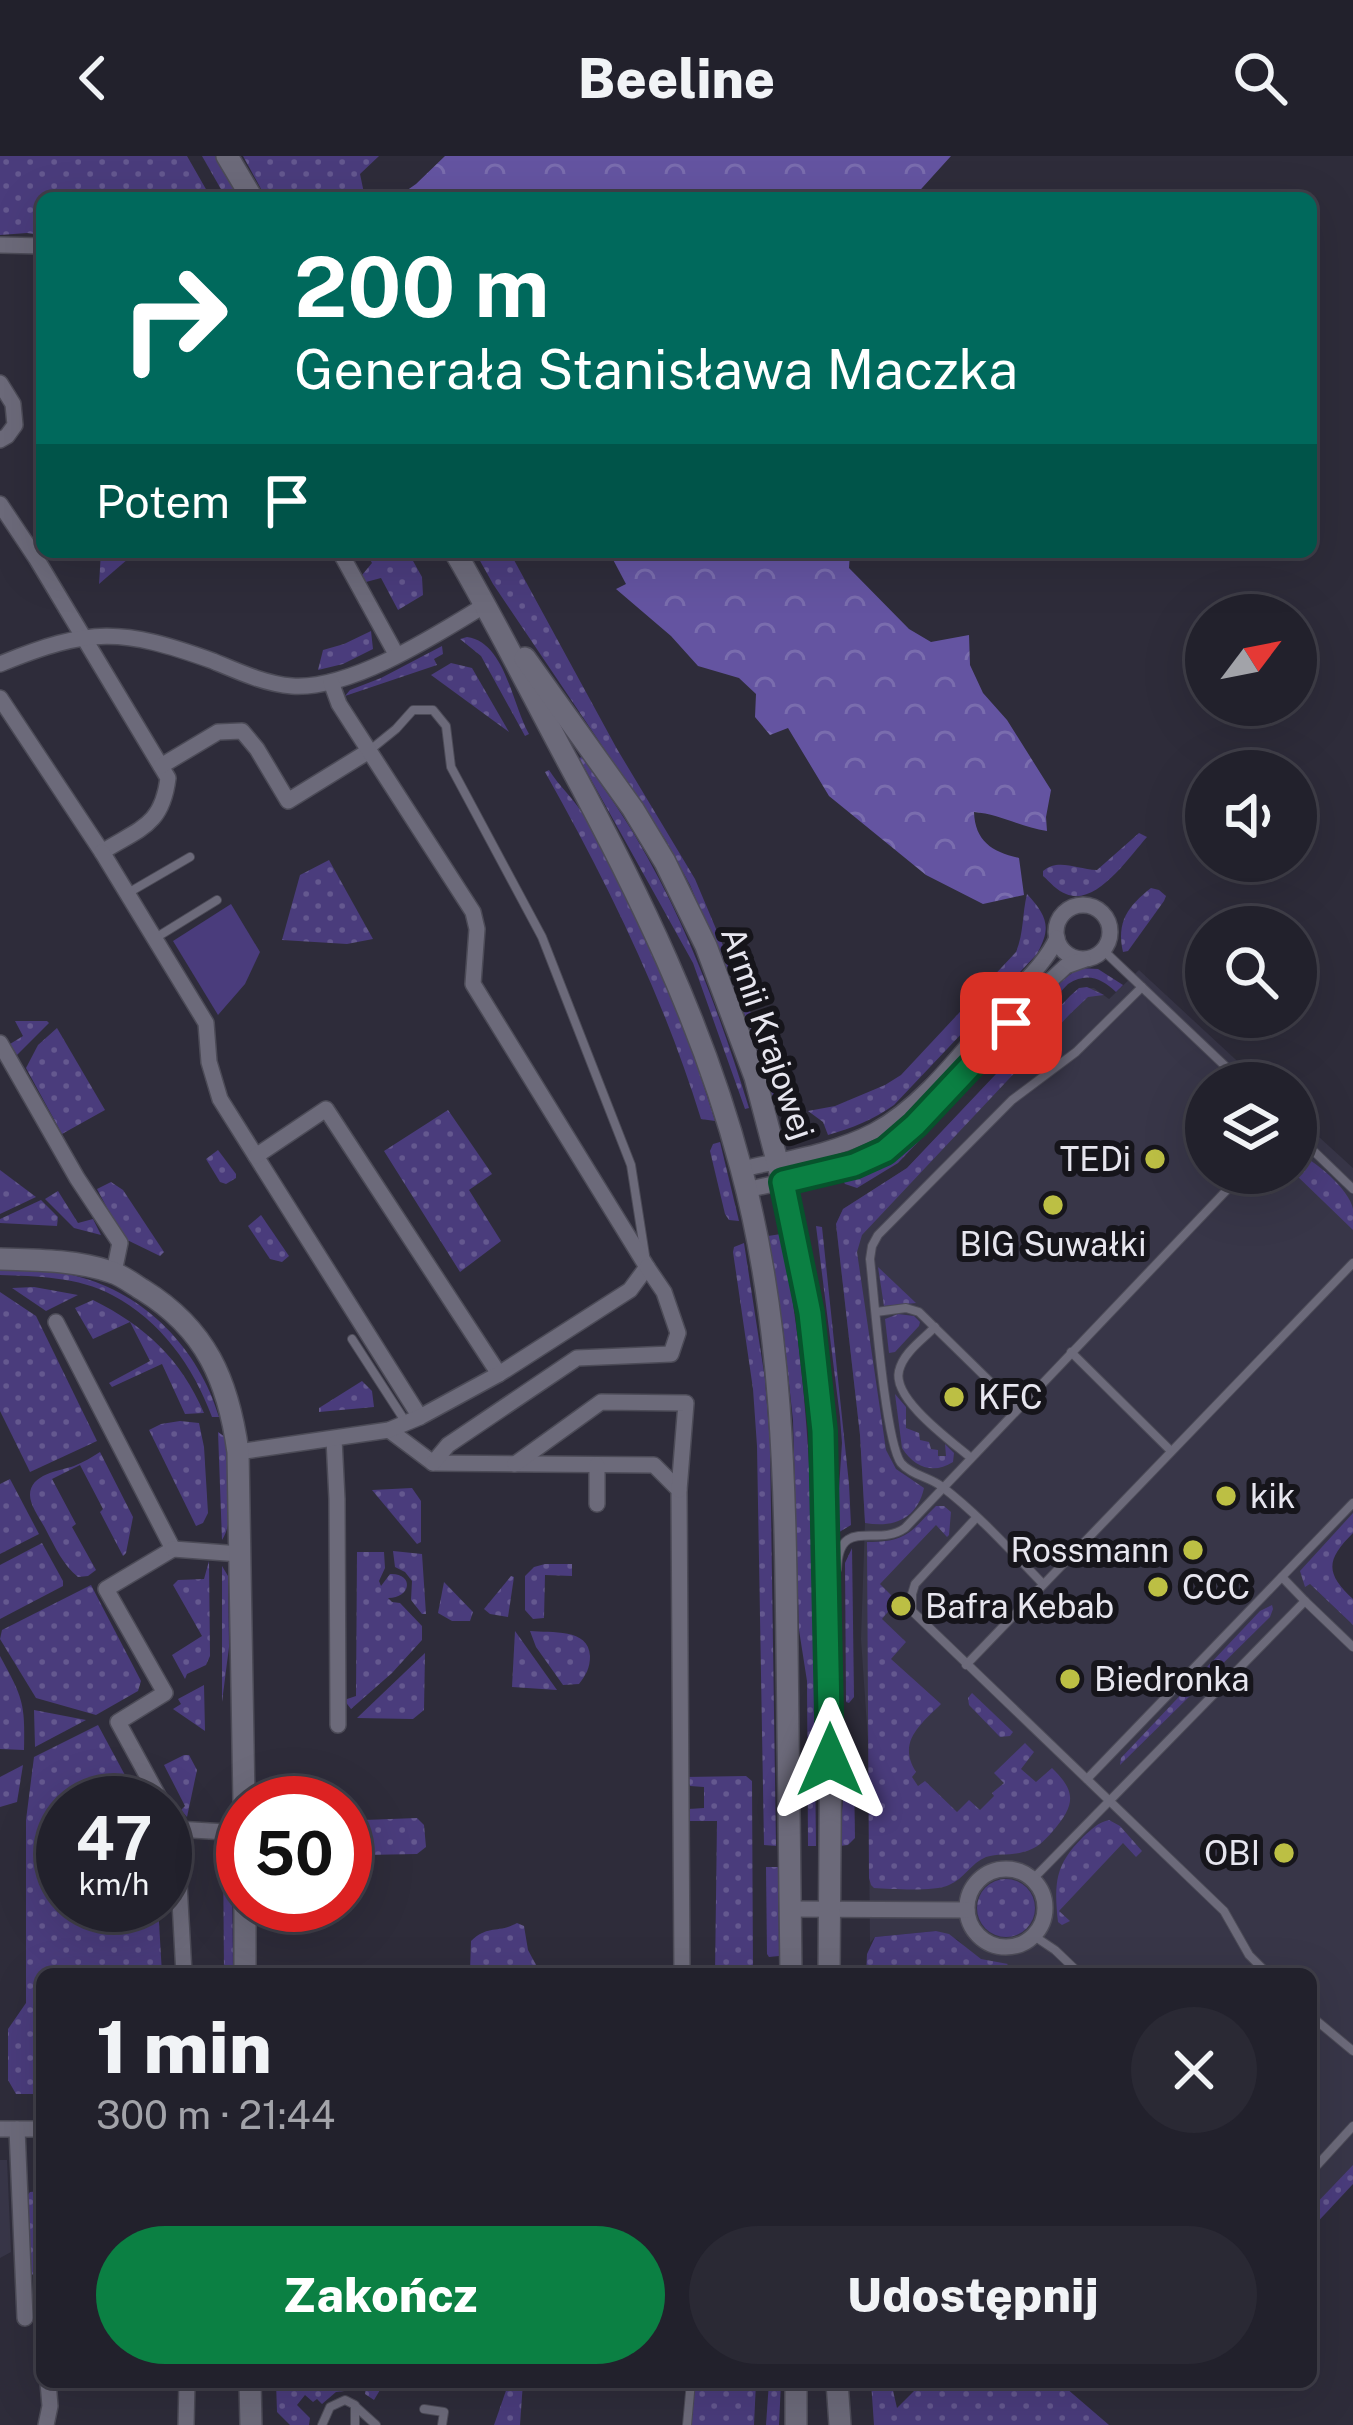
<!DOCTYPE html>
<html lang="pl">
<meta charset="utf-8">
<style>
body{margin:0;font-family:"Public Sans",sans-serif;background:#2a2934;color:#f1f3f6;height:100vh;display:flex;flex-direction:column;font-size:45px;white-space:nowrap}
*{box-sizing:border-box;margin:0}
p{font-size:39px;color:#a2a3a9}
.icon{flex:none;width:66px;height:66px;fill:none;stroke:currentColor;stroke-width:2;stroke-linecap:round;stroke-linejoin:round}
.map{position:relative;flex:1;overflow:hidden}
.sheet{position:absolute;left:36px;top:1812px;width:1281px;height:420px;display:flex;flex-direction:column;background:#22212c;border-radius:18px;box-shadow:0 12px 48px #0002,0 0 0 3px #3f3e48}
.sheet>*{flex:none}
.guide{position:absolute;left:36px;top:36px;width:1281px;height:366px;border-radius:18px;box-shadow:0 12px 48px #0002,0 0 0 3px #3f3e48;background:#00695c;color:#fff;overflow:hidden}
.needle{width:78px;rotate:58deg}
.fabs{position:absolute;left:1185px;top:438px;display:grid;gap:24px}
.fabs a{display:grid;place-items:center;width:132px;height:132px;border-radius:50%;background:#22212c;box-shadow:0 12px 48px #0002,0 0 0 3px #3f3e48;font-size:60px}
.speed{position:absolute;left:36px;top:1620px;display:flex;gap:24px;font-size:60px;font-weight:700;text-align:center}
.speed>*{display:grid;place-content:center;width:156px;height:156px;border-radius:50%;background:#22212c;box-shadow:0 12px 48px #0002,0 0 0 3px #3f3e48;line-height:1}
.speed small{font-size:30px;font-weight:400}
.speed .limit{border:18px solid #d22;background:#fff;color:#111}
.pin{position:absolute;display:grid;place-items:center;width:102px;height:102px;color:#fff;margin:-51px;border-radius:24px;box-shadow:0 6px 18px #0006}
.me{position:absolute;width:132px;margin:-66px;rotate:0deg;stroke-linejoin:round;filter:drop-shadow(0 0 9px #0008)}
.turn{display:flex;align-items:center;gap:42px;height:252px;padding:0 60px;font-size:54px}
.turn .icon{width:156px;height:156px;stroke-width:2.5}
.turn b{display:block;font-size:84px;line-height:102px}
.then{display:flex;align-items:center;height:114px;padding:0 60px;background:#0003;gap:24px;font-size:45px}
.round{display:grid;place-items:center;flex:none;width:126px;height:126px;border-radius:63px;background:#2a2934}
.summary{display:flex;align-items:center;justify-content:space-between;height:204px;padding:0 60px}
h1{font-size:72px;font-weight:800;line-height:90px}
.button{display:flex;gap:24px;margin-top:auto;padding:24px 60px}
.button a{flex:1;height:138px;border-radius:72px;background:#0b8043;color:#fff;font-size:48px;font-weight:800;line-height:138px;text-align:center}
.button a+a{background:#2a2934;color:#f1f3f6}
header{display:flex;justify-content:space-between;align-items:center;height:156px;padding:0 60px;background:#22212c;font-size:54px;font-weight:800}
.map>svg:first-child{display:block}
.built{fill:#383648}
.grass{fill:url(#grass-dots)}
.forest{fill:url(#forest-crowns)}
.pitch{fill:#4a3c7c}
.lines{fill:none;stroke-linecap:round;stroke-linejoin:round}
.lane-casing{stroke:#4c4b57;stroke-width:10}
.street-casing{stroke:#4c4b57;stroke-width:18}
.secondary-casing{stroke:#4c4b57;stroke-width:24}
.lane{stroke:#6c6a7a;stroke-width:8}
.street{stroke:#6c6a7a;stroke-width:15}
.secondary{stroke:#6c6a7a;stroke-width:21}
.route-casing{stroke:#07532c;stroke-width:30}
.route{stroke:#0b8043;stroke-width:21}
.poi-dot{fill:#bcbf44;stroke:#16151b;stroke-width:4.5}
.labels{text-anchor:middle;stroke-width:12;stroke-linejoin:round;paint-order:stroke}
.street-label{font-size:33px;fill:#e7e6ef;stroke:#16151b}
.poi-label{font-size:33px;fill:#e7e6ef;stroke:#16151b;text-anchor:start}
</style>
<header><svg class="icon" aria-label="back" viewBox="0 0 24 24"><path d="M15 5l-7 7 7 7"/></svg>Beeline<svg class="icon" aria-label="search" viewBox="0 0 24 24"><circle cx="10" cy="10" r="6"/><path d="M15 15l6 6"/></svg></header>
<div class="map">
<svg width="1353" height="2269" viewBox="0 0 1353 2269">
<defs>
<pattern id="grass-dots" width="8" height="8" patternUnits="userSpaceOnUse" patternTransform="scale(3)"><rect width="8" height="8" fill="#4a3c7c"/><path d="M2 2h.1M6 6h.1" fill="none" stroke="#64588f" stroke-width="1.8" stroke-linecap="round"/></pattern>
<pattern id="forest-crowns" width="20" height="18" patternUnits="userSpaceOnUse" patternTransform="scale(3)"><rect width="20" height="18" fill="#6454a1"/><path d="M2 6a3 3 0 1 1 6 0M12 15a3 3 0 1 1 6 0" fill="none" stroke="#7a6dae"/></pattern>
</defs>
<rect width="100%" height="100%" fill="#2e2c3a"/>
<!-- built -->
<g class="built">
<polygon points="1139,814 1261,927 1206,927 1206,1017 1296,1017 1296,960 1353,1012 1353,1372 1304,1422 1353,1469 1353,2020 1311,2066 1311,1818 988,1818 958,1784 936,1775 875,1781 870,1787 868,1585 861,1483 865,1366 860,1279 836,1068 843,1053 907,1012 1079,832 1094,832 1109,843"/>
<polygon points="0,2004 7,2004 11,2096 0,2102"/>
</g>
<!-- grass -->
<g class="grass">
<polygon points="0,0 187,0 211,42 42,42 42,79 27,77 0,79"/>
<polygon points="202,0 216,0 240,42 226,42"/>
<polygon points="243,0 379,0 360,18 365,42 266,42"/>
<polygon points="101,396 136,396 99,428"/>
<polygon points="366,396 408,396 422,421 423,439 398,454 381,422 366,426 362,419 372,407"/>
<polygon points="482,396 507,396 514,404 617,593 695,723 746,844 768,905 777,944 773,946 749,869 690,729 665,683 493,428 479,403 484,400"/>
<polygon points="371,475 373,493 343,508 318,514 323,494 344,488"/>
<path d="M467,481C505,486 512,548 529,578L525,580L481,500L460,483Z"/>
<polygon points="442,490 443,498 434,503 437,509 345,540 350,534 381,522"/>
<polygon points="451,507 472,512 509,576 431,519"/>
<path d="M582,601C599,626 618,651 634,678C685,763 720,858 749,952L745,953L693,807L579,602Z"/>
<path d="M549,614C559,630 573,642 583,658C642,752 682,860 715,965L701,963C663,840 608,728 545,616Z"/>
<path d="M1139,677L1147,681C1129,701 1096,751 1066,738C1057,735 1050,726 1043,720V715C1058,702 1076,713 1097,714Z"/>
<polygon points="329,704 373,783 347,788 282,784 300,719"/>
<path d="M1151,732L1159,734L1166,740L1164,745L1128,795L1123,796C1116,766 1128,750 1151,732Z"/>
<path d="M1027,738C1047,760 1052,771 1037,798L894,949C873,964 852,972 828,979L823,966L808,955L835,950L885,929L901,919L1016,796C1024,777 1022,758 1027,738Z"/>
<path d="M1079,812L1098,813L1123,829L1116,836C1101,822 1087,816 1068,828L898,1007L857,1032L845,1028L840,1020L877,1010L898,997L1060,826Z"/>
<path d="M1087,831L1104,839L1088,841L1070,858L862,1079L857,1096L886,1294L896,1313L924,1332C917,1363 894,1372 865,1367L860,1279L836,1068L843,1053L907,1012L1070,840L1079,832Z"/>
<polygon points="15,865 47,865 49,867 17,899 10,888 23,880"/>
<polygon points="57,872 105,954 62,978 26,912 38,889"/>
<polygon points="448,954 492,1018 469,1034 501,1085 460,1116 384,995"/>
<polygon points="720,986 739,1065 729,1064 725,1058 710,995 713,988"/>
<polygon points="218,994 236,1018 236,1022 226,1028 220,1026 206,1003"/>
<path d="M1296,997C1313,1002 1350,1034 1353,1053C1353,1060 1353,1067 1353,1074L1294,1017H1296Z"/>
<polygon points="0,1014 36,1041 0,1058"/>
<polygon points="111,1026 123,1034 164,1096 160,1100 123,1082 97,1033"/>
<polygon points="58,1035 78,1067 93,1063 101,1079 74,1072 45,1043"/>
<polygon points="41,1044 58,1061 57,1070 0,1067 0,1063"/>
<polygon points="261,1059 289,1100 282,1106 270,1103 248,1070"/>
<polygon points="816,1070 822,1071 849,1328 851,1369 836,1378 842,1287 840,1261"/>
<path d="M781,1078C821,1279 813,1486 816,1690H808L807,1525L799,1474L793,1264L783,1172L768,1080Z"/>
<polygon points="744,1087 765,1223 770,1288 776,1690 764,1689 757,1290 753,1233 733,1096 734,1091"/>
<polygon points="878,1111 916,1147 884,1150"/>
<path d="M0,1112C25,1113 51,1113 76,1120C145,1137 199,1193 219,1261H212C193,1210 161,1165 112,1139C79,1121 36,1120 0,1119Z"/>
<polygon points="34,1131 78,1139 46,1155 12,1132"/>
<polygon points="0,1136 36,1160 97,1285 30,1316 0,1255"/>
<path d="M93,1144C145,1170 181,1203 204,1257L185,1258L162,1208L112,1231L109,1227L150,1205L130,1166L93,1183L75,1152Z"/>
<polygon points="898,1158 914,1160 920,1166 919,1170 895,1196 889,1197 885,1163"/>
<polygon points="362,1225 372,1235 374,1251 319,1256 319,1252"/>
<path d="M895,1238L906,1251V1272L919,1277L920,1284L929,1286L931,1293L938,1294V1300H946L945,1288L954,1297L953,1306C933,1319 914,1311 902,1292Z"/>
<polygon points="180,1265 199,1267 204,1291 208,1357 203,1367 196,1370 149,1274 161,1268"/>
<path d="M218,1276L225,1281C227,1307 237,1362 222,1384Z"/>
<path d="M100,1296L133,1361L126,1397L123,1400L100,1356L103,1353L80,1309L52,1323L76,1368L72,1371L96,1414L88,1420L78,1421C63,1409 55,1391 46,1374C41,1364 30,1350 30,1339C30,1318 59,1315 74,1310C84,1306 92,1301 100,1296Z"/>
<polygon points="10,1323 39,1378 0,1398 0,1328"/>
<polygon points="412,1332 421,1345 421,1386 417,1388 372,1334"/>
<path d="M936,1350H944L951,1356L949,1379L947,1381L936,1369L880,1428L897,1445L882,1463L906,1486L891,1503L941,1548C920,1569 897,1586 916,1616L912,1621L918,1630L925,1625L957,1656L969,1644L980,1654L994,1640L992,1637L1004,1627L994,1617L1025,1587L1034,1596L1021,1613L1036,1626L1052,1612C1077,1636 1075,1649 1053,1675C1044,1685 1037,1693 1023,1696C1010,1700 999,1697 986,1701C971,1707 964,1723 949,1729C934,1736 892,1733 874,1732L871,1729L869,1722L867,1386C908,1386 910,1376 936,1350Z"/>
<path d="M1353,1357V1377C1326,1404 1325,1417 1353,1443V1469L1310,1428L1305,1431L1300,1415Z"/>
<polygon points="42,1387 63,1425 63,1430 0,1463 0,1409"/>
<polygon points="852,1392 854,1541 849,1547 846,1546 845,1407"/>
<polygon points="393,1395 422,1398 426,1458 422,1458 411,1444 412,1425 405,1416 395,1411"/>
<path d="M357,1396H384L385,1412L379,1425L381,1430L390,1418C414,1417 412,1442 388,1442L392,1446L400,1447L422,1470V1484L392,1517L351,1553L344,1544L356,1540Z"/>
<polygon points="209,1405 210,1500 206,1509 187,1518 185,1523 172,1499 202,1480 173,1429 178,1424 204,1423"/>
<polygon points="545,1408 572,1408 572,1420 545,1419 544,1462 533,1463 525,1454 525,1420 534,1411"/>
<polygon points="222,1410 228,1420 229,1491 222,1546"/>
<polygon points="511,1420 514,1421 508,1461 490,1458 484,1453"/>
<polygon points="444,1426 473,1456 470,1465 452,1465 438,1457"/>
<polygon points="91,1429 141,1525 138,1535 96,1559 36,1542 0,1483 2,1474"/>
<polygon points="1272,1449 1273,1453 1270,1461 1120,1609 1121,1602 1260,1455"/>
<polygon points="515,1475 557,1534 512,1531"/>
<path d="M530,1475C551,1477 589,1472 590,1500C590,1512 586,1519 579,1528L563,1529L536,1491Z"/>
<polygon points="425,1497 424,1554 413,1563 357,1562"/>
<path d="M0,1500C23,1542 25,1547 24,1594L0,1593Z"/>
<polygon points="204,1529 205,1575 173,1553 181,1548 178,1543"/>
<polygon points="972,1537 1013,1576 1010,1580 1000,1581 969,1549 968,1542"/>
<polygon points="34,1554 86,1564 35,1591"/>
<polygon points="98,1569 140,1647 63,1647 63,1749 158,1749 162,1818 42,1818 42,1938 16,1938 8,1924 8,1873 26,1847 26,1664 34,1601"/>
<polygon points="184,1599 189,1599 197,1614 187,1661 181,1654 185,1650 164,1609"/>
<polygon points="846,1608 850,1609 854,1615 855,1682 848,1689 839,1690"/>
<polygon points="23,1609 17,1646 0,1651 0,1621"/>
<polygon points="746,1620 752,1625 753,1818 715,1818 717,1665 689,1665 689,1653 704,1652 704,1631 690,1630 686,1621"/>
<polygon points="417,1662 424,1669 426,1691 417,1698 365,1699 364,1664"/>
<path d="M1109,1664L1120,1670L1142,1695L1136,1701L1123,1687L1059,1755L1070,1765L1062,1769L1058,1766C1054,1726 1055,1709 1083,1681C1092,1673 1097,1667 1109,1664Z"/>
<polygon points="223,1690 229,1695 232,1705 233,1818 224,1818"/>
<polygon points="766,1711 778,1711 779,1800 769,1801 767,1798"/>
<circle cx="1006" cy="1752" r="29"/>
<path d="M517,1767L524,1770L528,1794L541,1818L470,1816L471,1785C489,1768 497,1778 517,1767Z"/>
<polygon points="936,1775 949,1778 981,1803 1008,1808 997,1818 936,1818 919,1813 913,1818 866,1818 867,1798 875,1781"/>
<polygon points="1353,2009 1353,2028 1311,2073 1311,2053"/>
<polygon points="42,2035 42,2132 41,2127 28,2114 24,2044 30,2036"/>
<polygon points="276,2226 367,2226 380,2234 374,2244 365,2238 366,2232 355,2228 353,2234 336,2236 322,2248 317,2243 313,2246 305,2239 297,2249 310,2262 309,2269 290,2269 277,2256"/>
<polygon points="509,2226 523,2226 520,2269 494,2269"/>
<polygon points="694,2226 756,2226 754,2269 691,2269"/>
<polygon points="769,2226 781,2226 779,2269 766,2269"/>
<polygon points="871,2226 891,2226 897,2252 923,2226 1059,2226 1109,2269 874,2269"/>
</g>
<!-- forest -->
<g class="forest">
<polygon points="445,0 951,0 913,42 396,42 416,28"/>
<path d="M609,396L633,399L636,396H850L849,412L909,473L931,486L969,479L970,509L983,537L1007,564L1051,634L1046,661L1047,675C1021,671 999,658 974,656C975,685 992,696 1019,702L1024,739L983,748L926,719L829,640L788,572L770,579L755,561L756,538L739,522L698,510L671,480L616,433L626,428Z"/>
</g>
<!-- pitch -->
<polygon class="pitch" points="231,748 260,796 245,828 218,859 173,785"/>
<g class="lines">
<!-- lane casing -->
<g class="lane-casing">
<g id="lane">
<polyline points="370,594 396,573 413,554 433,554 446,570 451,611 542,781 631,1009 645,1099"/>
<polyline points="128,737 190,701"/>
<polyline points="157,781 217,744"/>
<polyline points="1104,795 1243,927"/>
<polyline points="1296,978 1353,1033"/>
<polyline points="876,1156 906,1152 919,1156 1018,1253"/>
<path d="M935,1171C922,1184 903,1197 899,1215C892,1243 951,1285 971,1302"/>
<polyline points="352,1183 405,1265"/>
<polyline points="1071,1196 1171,1295"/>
<polyline points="976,1362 915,1428 912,1438 912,1455 1224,1755 1249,1799 1268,1818"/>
<path d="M837,1413C839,1359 877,1392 905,1372L1243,1017"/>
<polyline points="1282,1421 1305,1445"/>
<path d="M1043,1428C1011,1395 978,1358 941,1330C929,1321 911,1319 901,1307C885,1285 874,1138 870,1103L872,1090L878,1079L1012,944L1076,896L1142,831"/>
<polyline points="966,1509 1353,1107"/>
<polyline points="1087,1623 1353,1347"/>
<polyline points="1033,1723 1305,1445 1353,1491"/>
<polyline points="1034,1780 1055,1794 1080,1818"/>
<polyline points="1311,1860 1353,1895"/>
<polyline points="1311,2016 1353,1970"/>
<polyline points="355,2250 376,2269"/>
<polyline points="424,2253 444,2256 442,2269"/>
<polyline points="322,2269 330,2251 345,2244 355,2249 355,2269"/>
<polyline points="687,2269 691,2226"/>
</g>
</g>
<!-- street casing -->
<g class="street-casing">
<g id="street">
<polyline points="0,89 42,90"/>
<polyline points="0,227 13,248 15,269 7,280 0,284"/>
<path d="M0,348L36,402L168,622C162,670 140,672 102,696L0,542"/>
<polyline points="340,396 396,498"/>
<path d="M0,508C91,471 121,472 213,505C237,515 265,528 292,530C351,534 436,479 485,449"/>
<polyline points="161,610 218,576 242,575 257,593 288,645 369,595"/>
<polyline points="102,696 206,867 209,906 220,943 420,1261"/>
<circle cx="1083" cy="776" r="27"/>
<polyline points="0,887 77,1022 120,1087 114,1116"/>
<polyline points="256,1000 326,953 499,1218"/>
<path d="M742,1013C786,1003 834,996 874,975C924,948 962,895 999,853C1018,831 1045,809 1057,782"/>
<polyline points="746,1034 828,1016 853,1009 885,995 915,969 1052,823 1066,810 1083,804"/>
<polyline points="56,1166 173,1393 106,1433 165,1537 118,1566 162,1647"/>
<polyline points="389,1274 433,1307 654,1309 679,1334 682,1818"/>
<polyline points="334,1283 337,1343 338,1569"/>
<polyline points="238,1296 389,1274 420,1261 499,1218 630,1134 647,1111 473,828 477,773 473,756 339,548 331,526"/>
<polyline points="433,1307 448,1289 577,1202 671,1198 678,1177 664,1136 647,1111"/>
<polyline points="515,1308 601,1246 686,1247 679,1334"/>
<polyline points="597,1309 597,1348"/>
<polyline points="173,1393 240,1398"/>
<polyline points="165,1654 176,1673 184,1818"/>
<polyline points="176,1673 243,1677"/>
<circle cx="1006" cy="1752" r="39"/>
<polyline points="790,1753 967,1754"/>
<polyline points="0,1973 42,1973"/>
<polyline points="17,1973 25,2162"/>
<polyline points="46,2269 50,2250 48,2226"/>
<polyline points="186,2269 187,2226"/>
</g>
</g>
<!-- secondary casing -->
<g class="secondary-casing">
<g id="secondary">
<polyline points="227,0 252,42"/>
<path d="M455,396C495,464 530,535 567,604C638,735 703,868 741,1012C783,1167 785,1332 787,1491C788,1600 789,1709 791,1818"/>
<polyline points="525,502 633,653 665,706 706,790 755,921 792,1062 810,1157 823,1275 831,1558 829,1818"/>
<path d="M0,1103C36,1104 76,1104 111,1116C122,1119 133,1128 143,1134C206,1173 228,1224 238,1296L244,1647"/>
<polyline points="245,1749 245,1818"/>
<polyline points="250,2226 251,2269"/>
<polyline points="837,2226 840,2269"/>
<polyline points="796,2269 796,2226"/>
</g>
</g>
<!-- lane -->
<use href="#lane" class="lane"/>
<!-- street -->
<use href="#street" class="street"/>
<!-- secondary -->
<use href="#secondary" class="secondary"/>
</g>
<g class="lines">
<!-- route casing -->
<g class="route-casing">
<polyline id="route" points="830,1604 823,1275 810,1157 783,1026 854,1009 885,995 915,969 1011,867"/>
</g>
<!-- route -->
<use href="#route" class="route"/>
</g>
<!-- markers -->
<g class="poi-dot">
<circle cx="1155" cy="1003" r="12"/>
<circle cx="1053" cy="1049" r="12"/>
<circle cx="954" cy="1241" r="12"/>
<circle cx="1226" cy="1340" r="12"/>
<circle cx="1193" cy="1394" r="12"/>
<circle cx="1158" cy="1431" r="12"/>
<circle cx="901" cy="1450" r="12"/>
<circle cx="1070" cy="1523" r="12"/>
<circle cx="1284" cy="1697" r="12"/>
</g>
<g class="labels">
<!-- street labels -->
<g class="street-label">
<text transform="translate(768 877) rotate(71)" y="12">Armii Krajowej</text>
</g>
<!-- poi labels -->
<g class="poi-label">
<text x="1131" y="1015" text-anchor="end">TEDi</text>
<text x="1053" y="1100" text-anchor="middle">BIG Suwałki</text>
<text x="978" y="1253">KFC</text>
<text x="1250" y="1352">kik</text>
<text x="1169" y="1406" text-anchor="end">Rossmann</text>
<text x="1182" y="1443">CCC</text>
<text x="925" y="1462">Bafra Kebab</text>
<text x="1094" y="1535">Biedronka</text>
<text x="1260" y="1709" text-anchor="end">OBI</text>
</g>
</g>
</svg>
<div class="fabs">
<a><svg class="needle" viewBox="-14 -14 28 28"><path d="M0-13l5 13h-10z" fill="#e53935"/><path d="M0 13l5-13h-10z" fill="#a2a3a9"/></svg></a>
<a><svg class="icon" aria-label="sound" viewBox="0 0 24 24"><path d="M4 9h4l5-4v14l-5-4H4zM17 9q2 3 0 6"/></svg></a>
<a><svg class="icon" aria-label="search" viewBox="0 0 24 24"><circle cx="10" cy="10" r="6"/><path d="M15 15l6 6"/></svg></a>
<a><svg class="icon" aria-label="layers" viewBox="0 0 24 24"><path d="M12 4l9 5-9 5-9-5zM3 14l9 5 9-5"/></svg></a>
</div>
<div class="speed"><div>47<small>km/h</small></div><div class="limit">50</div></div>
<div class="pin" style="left:1011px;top:867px;background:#d93025"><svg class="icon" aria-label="arrive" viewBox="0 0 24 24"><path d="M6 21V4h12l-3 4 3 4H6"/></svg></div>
<svg class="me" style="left:830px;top:1604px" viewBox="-20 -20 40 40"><path d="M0-17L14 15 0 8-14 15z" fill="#0b8043" stroke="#fff" stroke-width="4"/></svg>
<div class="guide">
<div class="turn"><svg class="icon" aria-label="right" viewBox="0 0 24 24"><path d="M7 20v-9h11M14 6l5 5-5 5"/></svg><div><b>200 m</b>Generała Stanisława Maczka</div></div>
<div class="then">Potem<svg class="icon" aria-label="arrive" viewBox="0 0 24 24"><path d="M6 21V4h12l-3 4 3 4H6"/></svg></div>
</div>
<section class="sheet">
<div class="summary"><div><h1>1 min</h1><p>300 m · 21:44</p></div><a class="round"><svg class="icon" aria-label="close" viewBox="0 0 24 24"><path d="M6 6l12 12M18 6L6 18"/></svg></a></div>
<div class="button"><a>Zakończ</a><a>Udostępnij</a></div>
</section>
</div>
